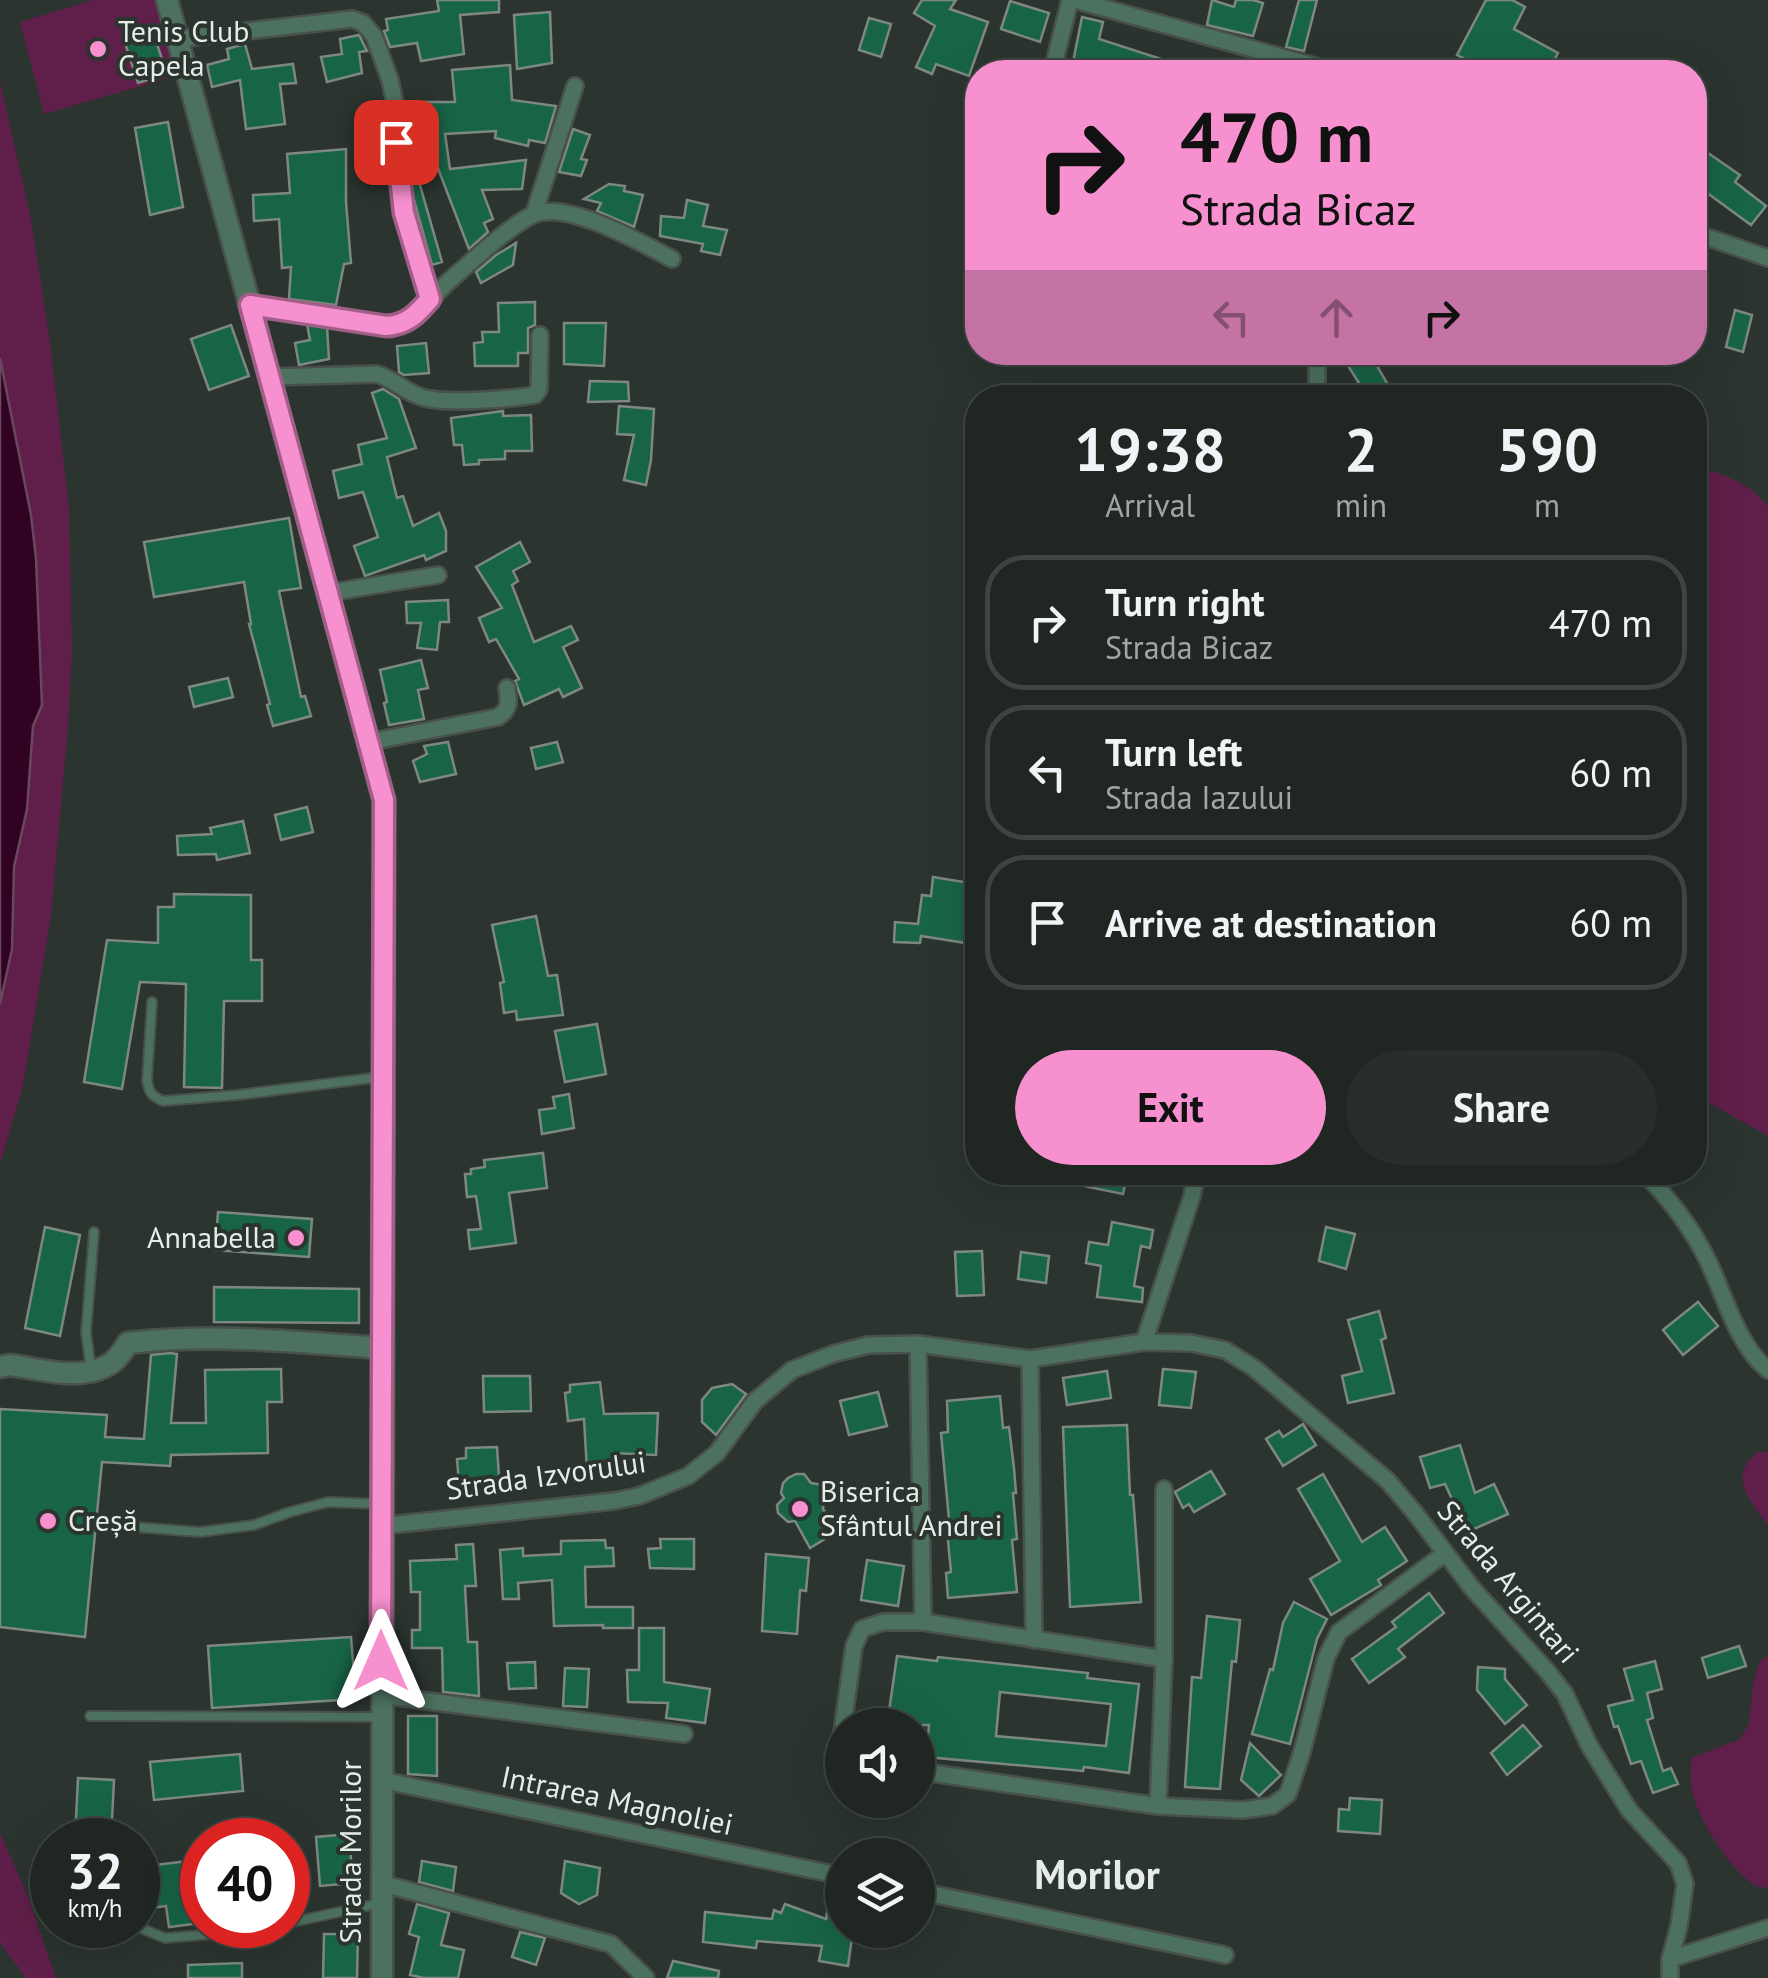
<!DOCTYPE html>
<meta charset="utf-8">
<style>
body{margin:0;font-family:"PT Sans",sans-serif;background:#282f2b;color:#f1f3f6;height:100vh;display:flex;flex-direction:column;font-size:38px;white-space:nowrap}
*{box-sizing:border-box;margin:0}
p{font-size:32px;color:#a2a5a6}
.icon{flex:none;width:55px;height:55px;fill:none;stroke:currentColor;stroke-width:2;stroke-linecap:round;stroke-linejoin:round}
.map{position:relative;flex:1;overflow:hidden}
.drawer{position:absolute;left:965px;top:385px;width:742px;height:800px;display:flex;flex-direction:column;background:#202723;border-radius:40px;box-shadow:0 10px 40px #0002,0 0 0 2px #3d4441}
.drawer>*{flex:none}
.banner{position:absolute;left:965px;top:60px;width:742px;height:305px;border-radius:40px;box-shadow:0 10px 40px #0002,0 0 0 2px #3d4441;background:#f790cf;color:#111;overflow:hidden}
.controls{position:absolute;left:825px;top:1708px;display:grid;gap:20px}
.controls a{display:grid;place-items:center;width:110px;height:110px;border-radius:50%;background:#202723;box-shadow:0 10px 40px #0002,0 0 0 2px #3d4441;font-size:50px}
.speed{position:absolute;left:30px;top:1818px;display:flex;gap:20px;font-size:50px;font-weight:700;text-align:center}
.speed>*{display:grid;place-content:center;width:130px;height:130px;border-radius:50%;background:#202723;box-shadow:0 10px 40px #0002,0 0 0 2px #3d4441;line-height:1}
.speed small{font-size:25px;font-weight:400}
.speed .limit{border:15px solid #d22;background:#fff;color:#111}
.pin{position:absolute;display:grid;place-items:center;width:85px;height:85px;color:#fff;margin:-42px;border-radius:20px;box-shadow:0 5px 15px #0006}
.me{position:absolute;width:110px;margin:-55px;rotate:0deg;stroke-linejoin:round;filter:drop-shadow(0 0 8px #0008)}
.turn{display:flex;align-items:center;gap:35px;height:210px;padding:0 50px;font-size:45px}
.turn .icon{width:130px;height:130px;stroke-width:2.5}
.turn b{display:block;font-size:70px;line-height:85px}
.lanes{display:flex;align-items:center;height:95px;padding:0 50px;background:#0003;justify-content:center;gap:50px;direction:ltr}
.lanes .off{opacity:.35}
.eta{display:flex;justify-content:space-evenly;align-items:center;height:170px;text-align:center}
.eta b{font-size:60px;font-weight:700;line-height:70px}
.cta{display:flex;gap:20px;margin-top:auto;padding:20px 50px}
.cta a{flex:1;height:115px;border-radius:60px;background:#f790cf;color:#111;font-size:40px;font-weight:700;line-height:115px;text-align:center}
.cta a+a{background:#282f2b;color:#f1f3f6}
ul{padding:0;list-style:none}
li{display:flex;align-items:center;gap:30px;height:135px;margin:0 20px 15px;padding:0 30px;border:5px solid #3d4441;border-radius:40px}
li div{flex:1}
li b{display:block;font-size:38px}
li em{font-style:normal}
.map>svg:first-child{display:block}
.green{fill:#601f4a}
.water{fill:#320223;stroke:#68485e;stroke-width:2.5}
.building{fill:#186447;stroke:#7d8882;stroke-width:2.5;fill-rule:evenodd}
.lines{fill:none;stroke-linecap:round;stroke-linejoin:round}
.service-casing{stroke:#49514d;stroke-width:12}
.minor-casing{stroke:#49514d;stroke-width:20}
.tertiary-casing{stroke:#49514d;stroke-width:25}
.service{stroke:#4d715f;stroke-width:8}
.minor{stroke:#4d715f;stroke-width:15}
.tertiary{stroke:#4d715f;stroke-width:20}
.route-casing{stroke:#a15e87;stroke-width:25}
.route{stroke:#f790cf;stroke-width:18}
.poi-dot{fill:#f790cf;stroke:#2b342f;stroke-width:4}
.labels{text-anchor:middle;stroke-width:8;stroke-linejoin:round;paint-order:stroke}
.poi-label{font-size:30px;fill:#e6ece8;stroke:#2b342f;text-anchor:start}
.street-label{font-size:30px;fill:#e6ece8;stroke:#2b342f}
.district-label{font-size:40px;font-weight:bold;fill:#e6ece8;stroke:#2b342f}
</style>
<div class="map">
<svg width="1768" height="1978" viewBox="0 0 1768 1978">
<rect width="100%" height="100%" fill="#2b342f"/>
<!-- green -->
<g class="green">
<polygon points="93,0 154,0 176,76 44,114 20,22"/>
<polygon points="0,82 31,219 50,342 69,508 72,650 68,727 51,916 23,1086 0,1164 0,1004 3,994 14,867 27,809 33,726 42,705 36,558 31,515 0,358"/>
<path d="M1711,471C1734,478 1753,487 1768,507V1136L1695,1095V485L1699,478Z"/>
<path d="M1757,1452H1768V1525C1756,1509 1734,1485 1746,1465C1749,1460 1753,1456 1757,1452Z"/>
<path d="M1768,1656V1888C1762,1887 1757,1887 1753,1884C1729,1868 1697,1818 1692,1790C1690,1779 1690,1769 1692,1758L1740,1739L1749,1724L1753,1684L1760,1661Z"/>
<polygon points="0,1833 25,1889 56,1978 26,1978 0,1943"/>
</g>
<!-- water -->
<polygon class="water" points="0,358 31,515 36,558 42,705 33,726 27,809 14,867 12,949 0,1004"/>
<!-- building -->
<g class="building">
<polygon points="437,0 499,0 499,12 460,15 464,54 421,61 417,43 390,47 384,31 388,30 386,19 439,11"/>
<polygon points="922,0 956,0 950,9 988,22 969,76 936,64 932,74 916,67 935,26 914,13"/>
<polygon points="1212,0 1234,7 1236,0 1253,0 1263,3 1253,36 1207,25"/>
<polygon points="1299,0 1317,0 1304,51 1286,47"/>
<polygon points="1486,0 1512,0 1525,7 1514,29 1558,53 1548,72 1491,72 1457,55"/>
<polygon points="1010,1 1049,13 1040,42 1001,29"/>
<polygon points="550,12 552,63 517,69 514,15"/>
<polygon points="1082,17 1103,22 1099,39 1192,69 1192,72 1071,72"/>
<polygon points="869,18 891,24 881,57 859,50"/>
<polygon points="359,35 367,51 359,52 362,73 327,82 321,57 342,54 340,39"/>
<polygon points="148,36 150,43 156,41 167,74 138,83 125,43"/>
<polygon points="245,44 252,69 293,64 296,83 280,84 285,124 246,129 240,80 212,87 207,65 229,59 227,49"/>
<polygon points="510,65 512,100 556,106 545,143 529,140 528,146 495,138 496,131 445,134 450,169 526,160 522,189 482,190 493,219 484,223 488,232 469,249 434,158 414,164 442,262 432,265 411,189 408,133 428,132 425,102 455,102 452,70"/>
<polygon points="168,122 183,207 150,215 135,128"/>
<polygon points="573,129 590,135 581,159 587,160 581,176 559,172"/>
<polygon points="1695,144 1740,175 1735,182 1766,206 1751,225 1695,184"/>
<polygon points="346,149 346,202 351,263 344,264 336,305 289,299 291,267 282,268 279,219 254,221 253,195 290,193 287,154"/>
<polygon points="609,184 625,186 624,191 643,195 634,227 597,211 601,203 584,199"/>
<polygon points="687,200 708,205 703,226 727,230 720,255 701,251 703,244 660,236 661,216 684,218"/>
<polygon points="516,243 513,265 481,283 476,272 496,255"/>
<polygon points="535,302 535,325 528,328 528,353 518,353 518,366 475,366 474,343 483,342 482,332 499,332 498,303"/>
<polygon points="1735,310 1752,315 1743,352 1726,347"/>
<polygon points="564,323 606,323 604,366 564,364"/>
<polygon points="307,324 327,327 329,359 299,365 295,343 310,340"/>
<polygon points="231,325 249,376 209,390 191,339"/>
<polygon points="426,343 429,373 404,375 399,372 397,346"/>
<polygon points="1352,352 1369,352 1392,392 1384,398 1359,398 1353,387 1359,383 1343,358"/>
<polygon points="590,381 628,382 629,401 588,402"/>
<polygon points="383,389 399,399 416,448 387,457 397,498 403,496 413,526 439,513 446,531 446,551 426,560 424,555 365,576 354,546 378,537 363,492 339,498 333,471 362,464 358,445 387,438 372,393"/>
<polygon points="619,406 654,409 651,460 646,485 624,480 634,435 617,434"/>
<polygon points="503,411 503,416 531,415 532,451 505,451 505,459 479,460 479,464 464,465 462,445 454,445 451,418"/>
<polygon points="289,518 301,588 279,591 301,697 305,696 311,716 273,726 267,705 270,704 249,624 251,624 244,582 154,597 144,542"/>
<polygon points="520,542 530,562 513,571 518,581 512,585 534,642 571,626 578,640 563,647 582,688 563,697 559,689 524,705 515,681 519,679 496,639 489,642 479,618 502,608 476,567"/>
<polygon points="448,600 449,622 440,622 437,650 417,648 421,623 407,623 406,602"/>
<polygon points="421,660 428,688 418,690 424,719 389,725 384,703 387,702 380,670"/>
<polygon points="228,678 233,697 194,707 189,687"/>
<polygon points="448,742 456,774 420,782 413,761 427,754 424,746"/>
<polygon points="557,742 563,762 536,769 531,748"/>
<polygon points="307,807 313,832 281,840 275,815"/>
<polygon points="243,821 250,853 217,860 216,854 178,855 177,836 212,834 210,828"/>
<polygon points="933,877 976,884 973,902 978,903 978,945 921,936 920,943 894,942 895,922 918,924 922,895 931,896"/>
<polygon points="174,894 251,895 251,960 262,960 262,1001 224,1001 222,1088 184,1087 186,984 140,982 122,1089 84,1082 107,940 158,943 158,907 174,907"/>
<polygon points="536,916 548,976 557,975 563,1015 517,1020 516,1011 504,1013 500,983 504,982 492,925"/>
<polygon points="597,1024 606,1074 565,1082 555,1031"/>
<polygon points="569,1094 574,1128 542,1134 539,1110 555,1108 553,1097"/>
<polygon points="543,1153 547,1188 509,1193 516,1243 470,1249 468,1230 481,1229 476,1196 467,1197 465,1174 471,1174 471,1169 485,1167 484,1160"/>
<polygon points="1056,1172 1128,1172 1123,1194 1055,1180"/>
<polygon points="218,1212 312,1219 309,1257 215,1250"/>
<polygon points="1112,1222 1153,1230 1150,1248 1141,1246 1134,1286 1143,1288 1142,1302 1097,1297 1101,1266 1086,1263 1089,1242 1108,1245"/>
<polygon points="45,1227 80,1235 60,1336 25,1328"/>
<polygon points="1326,1227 1355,1234 1346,1269 1319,1261"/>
<polygon points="982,1251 984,1295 957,1296 955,1252"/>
<polygon points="1021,1252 1049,1256 1046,1283 1018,1279"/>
<polygon points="214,1287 359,1289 359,1323 214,1322"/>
<polygon points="1698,1302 1718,1326 1683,1355 1663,1330"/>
<polygon points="1379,1311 1386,1338 1381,1340 1394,1393 1348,1403 1342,1376 1362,1371 1348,1320"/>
<polygon points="170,1353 177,1354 171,1423 206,1423 205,1370 281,1369 282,1402 267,1402 268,1453 171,1455 170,1466 102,1462 85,1637 0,1627 0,1409 107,1415 105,1437 144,1439 151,1355"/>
<polygon points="1163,1369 1196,1372 1191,1408 1159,1405"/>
<polygon points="1107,1371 1111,1398 1067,1405 1063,1378"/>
<polygon points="483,1376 530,1376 531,1411 484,1412"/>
<polygon points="600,1382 604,1414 658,1413 656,1455 613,1453 614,1469 587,1471 584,1419 568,1421 565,1393 570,1392 570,1385"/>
<polygon points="732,1384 746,1394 716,1435 702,1422 702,1400 712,1388"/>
<polygon points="878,1392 887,1426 849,1435 840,1401"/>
<polygon points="1000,1396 1003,1428 1009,1427 1014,1468 1016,1493 1013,1493 1017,1539 1012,1540 1017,1592 948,1598 946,1573 951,1572 946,1520 949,1520 941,1433 948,1432 947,1401"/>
<polygon points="1303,1424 1316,1445 1283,1466 1266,1439 1279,1431 1283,1437"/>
<polygon points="1127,1425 1130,1495 1133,1495 1141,1602 1070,1607 1063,1427"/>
<polygon points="1460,1445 1475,1493 1494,1484 1508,1514 1467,1532 1445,1484 1430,1488 1420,1457"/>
<polygon points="497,1447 500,1491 469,1493 469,1483 459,1484 457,1459 466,1458 466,1448"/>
<polygon points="1211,1471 1225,1494 1194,1512 1189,1504 1183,1508 1175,1492"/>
<polygon points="796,1474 804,1474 811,1483 823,1485 825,1492 823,1509 838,1531 810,1548 795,1521 788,1522 778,1513 777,1505 784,1498 781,1493 783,1483 788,1478"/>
<polygon points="1323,1474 1362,1542 1385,1527 1407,1561 1378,1580 1381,1585 1331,1615 1310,1579 1340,1561 1298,1489"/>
<polygon points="660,1539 694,1539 694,1569 650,1568 648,1549 661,1548"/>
<polygon points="605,1540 606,1548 613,1548 614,1566 585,1567 586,1607 633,1607 633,1628 603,1628 603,1625 554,1626 552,1580 518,1583 519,1599 503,1599 500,1550 523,1548 523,1556 561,1554 561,1541"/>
<polygon points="473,1544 476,1586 465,1586 468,1642 477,1642 479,1696 443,1692 442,1648 412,1648 412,1630 420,1630 420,1592 411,1592 410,1561 457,1559 456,1545"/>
<polygon points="766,1554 809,1558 806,1591 800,1590 797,1634 762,1631"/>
<polygon points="867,1560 904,1566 898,1606 861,1600"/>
<polygon points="1429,1593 1444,1613 1398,1649 1405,1657 1369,1683 1352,1659 1396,1627 1392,1622"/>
<polygon points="1294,1602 1327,1619 1317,1639 1290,1744 1252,1734 1270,1669 1273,1670 1283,1623"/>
<polygon points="1207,1616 1240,1620 1236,1662 1232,1661 1220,1789 1185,1787 1192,1677 1201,1678"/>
<polygon points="639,1628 664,1628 664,1682 710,1689 705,1723 666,1718 668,1703 628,1702 627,1670 639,1670"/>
<polygon points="351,1637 356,1699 212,1708 208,1646"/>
<polygon points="1739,1646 1746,1666 1708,1678 1702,1658"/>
<path d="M897,1656L937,1661L938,1657L1088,1673L1087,1678L1139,1684L1129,1773L1084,1767L1083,1771L926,1757L929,1725H887ZM1000,1692L1111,1704L1106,1746L996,1736Z"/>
<polygon points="1655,1661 1662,1689 1647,1693 1653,1718 1647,1720 1663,1771 1671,1768 1678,1784 1653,1793 1641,1761 1631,1764 1618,1726 1614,1727 1608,1706 1633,1700 1624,1669"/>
<polygon points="535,1662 536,1688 509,1689 507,1663"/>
<polygon points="1478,1667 1505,1669 1505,1679 1527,1705 1505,1724 1477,1690"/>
<polygon points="565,1668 589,1669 587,1707 563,1706"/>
<polygon points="408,1716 437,1716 437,1776 408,1774"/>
<polygon points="1523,1725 1541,1746 1507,1775 1491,1753"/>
<polygon points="1250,1743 1281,1775 1259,1796 1241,1780"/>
<polygon points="240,1754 243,1791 154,1800 150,1762"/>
<polygon points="78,1778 114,1780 111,1840 75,1839"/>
<polygon points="1350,1798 1382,1800 1380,1834 1338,1831 1339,1809 1349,1810"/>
<polygon points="349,1834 353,1883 320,1886 316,1837"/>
<polygon points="188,1861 190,1878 202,1877 202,1923 169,1927 166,1906 152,1908 147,1866"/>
<polygon points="422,1861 456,1867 453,1891 419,1882"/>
<polygon points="565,1861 600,1868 597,1895 579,1904 561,1893"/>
<polygon points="417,1904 449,1913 441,1945 464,1950 458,1978 424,1978 410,1975 419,1937 409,1934"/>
<polygon points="785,1904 826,1919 828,1906 842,1908 842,1930 853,1930 848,1966 819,1961 822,1946 757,1941 756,1948 703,1942 705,1912 772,1919 774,1910 781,1913"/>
<polygon points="520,1932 545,1938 536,1965 512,1957"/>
<polygon points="324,1934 358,1934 357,1978 323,1978"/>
<polygon points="673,1961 719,1971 718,1978 667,1978"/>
<polygon points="242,1963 242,1978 188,1978 188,1965"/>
</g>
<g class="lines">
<!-- service casing -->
<g class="service-casing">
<g id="service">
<path d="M152,1002L147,1080C149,1092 151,1096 163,1101L237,1095L380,1077"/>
<polyline points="91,1369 86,1333 94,1232"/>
<polyline points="121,1526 200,1532 254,1525 290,1512 328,1502 381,1504"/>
<polyline points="90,1716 381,1717"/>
<polyline points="288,1923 381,1903"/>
<polyline points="133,1925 165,1938 261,1930 280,1925"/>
</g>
</g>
<!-- minor casing -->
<g class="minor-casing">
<g id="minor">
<polyline points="1075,0 1336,72"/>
<polyline points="178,39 352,19 363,23 374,36 390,80 395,103 400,191 405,213 430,299"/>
<polyline points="1052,72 1070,0"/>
<polyline points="534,214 575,86"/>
<polyline points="1695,233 1768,258"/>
<path d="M250,305L396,325C419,318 431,297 449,281C469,264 512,223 535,214C568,201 642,243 672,259"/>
<polyline points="1317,352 1317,398"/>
<path d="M270,377L377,374C396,380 407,394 425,398C448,404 510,399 535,395L539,389L540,335"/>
<polyline points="328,593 438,575"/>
<path d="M369,742L498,717C510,709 509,702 507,688"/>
<path d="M1643,1172C1669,1198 1692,1228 1708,1261C1725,1296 1737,1345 1768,1370"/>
<polyline points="1144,1342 1192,1196 1197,1172"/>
<polyline points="918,1344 923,1622"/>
<polyline points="1030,1359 1034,1640"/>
<polyline points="381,1526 614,1501 639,1496 688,1476 717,1453 755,1401 792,1370 833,1354 868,1345 918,1344 1030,1359 1144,1342 1191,1343 1225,1350 1254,1368 1388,1481 1415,1513 1472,1588 1547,1671 1565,1694 1589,1745 1629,1810 1678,1863 1685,1884 1679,1926 1670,1959 1670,1978"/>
<polyline points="381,1695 684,1734"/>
<polyline points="843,1725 854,1646 862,1629 883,1622 923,1622 1164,1659"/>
<polyline points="842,1731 839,1759 842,1760"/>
<polyline points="918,1771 1158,1806 1243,1810 1272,1806 1288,1794 1302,1752 1326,1658 1339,1632 1444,1554"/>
<polyline points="381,1780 842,1876"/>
<polyline points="1158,1806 1164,1659 1164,1489"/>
<polyline points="380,1883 611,1944 646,1978"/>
<polyline points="918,1891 1225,1955"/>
<polyline points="1670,1959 1768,1928"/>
</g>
</g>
<!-- tertiary casing -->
<g class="tertiary-casing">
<g id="tertiary">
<polyline points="167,0 384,801 382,1978"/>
<path d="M0,1367L10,1365C42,1369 84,1383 113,1362C119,1357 124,1349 128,1343C213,1333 298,1342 382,1348"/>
</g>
</g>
<!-- service -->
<use href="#service" class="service"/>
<!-- minor -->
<use href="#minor" class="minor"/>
<!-- tertiary -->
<use href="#tertiary" class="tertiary"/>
</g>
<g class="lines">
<!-- route casing -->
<g class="route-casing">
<path id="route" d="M381,1661L384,800L250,305L386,326C407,325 417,314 430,299L404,213L396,142"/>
</g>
<!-- route -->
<use href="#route" class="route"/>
</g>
<!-- markers -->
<g class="poi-dot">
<circle cx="98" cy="49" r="10"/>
<circle cx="296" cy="1238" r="10"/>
<circle cx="800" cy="1509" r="10"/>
<circle cx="48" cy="1521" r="10"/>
</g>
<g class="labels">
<!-- poi labels -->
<g class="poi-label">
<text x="118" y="42">Tenis Club<tspan x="118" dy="34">Capela</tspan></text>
<text x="276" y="1248" text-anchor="end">Annabella</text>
<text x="820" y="1502">Biserica<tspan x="820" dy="34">Sfântul Andrei</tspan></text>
<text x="68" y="1531">Creșă</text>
</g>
<!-- street labels -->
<g class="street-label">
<text transform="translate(546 1476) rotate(-8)" y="10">Strada Izvorului</text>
<text transform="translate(1508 1582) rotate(50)" y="10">Strada Argintari</text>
<text transform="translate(617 1801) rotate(12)" y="10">Intrarea Magnoliei</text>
<text transform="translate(351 1852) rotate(-90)" y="10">Strada Morilor</text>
</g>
<!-- district labels -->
<g class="district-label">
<text x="1097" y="1889">Morilor</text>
</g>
</g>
</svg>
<div class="controls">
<a><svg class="icon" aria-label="sound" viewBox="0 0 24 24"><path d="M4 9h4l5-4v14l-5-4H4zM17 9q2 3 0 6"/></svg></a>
<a><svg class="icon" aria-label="layers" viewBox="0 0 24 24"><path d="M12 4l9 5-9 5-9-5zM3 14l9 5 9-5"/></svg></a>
</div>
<div class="speed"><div>32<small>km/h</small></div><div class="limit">40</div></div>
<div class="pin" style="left:396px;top:142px;background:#d93025"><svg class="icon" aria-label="arrive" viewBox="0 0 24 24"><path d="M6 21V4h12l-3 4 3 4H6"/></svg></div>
<svg class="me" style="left:381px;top:1661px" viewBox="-20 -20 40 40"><path d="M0-17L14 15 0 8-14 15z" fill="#f790cf" stroke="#fff" stroke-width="4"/></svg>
<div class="banner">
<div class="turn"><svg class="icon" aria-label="right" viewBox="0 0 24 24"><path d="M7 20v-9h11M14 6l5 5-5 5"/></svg><div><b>470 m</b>Strada Bicaz</div></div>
<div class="lanes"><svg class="icon off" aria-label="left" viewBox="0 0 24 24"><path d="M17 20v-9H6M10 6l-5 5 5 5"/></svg><svg class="icon off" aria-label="ahead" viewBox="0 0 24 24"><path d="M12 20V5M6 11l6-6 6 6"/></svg><svg class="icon" aria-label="right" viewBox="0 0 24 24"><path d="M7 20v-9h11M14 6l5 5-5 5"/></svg></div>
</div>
<section class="drawer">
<div class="eta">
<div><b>19:38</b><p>Arrival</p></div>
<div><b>2</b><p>min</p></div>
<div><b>590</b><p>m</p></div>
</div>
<ul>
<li><svg class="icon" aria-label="right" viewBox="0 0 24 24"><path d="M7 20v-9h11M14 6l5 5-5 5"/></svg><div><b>Turn right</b><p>Strada Bicaz</p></div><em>470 m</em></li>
<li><svg class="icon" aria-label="left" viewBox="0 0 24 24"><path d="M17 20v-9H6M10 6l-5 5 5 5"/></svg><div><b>Turn left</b><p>Strada Iazului</p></div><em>60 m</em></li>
<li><svg class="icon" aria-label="arrive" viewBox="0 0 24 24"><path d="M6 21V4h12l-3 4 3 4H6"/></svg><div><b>Arrive at destination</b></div><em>60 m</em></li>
</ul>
<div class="cta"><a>Exit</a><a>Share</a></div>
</section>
</div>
